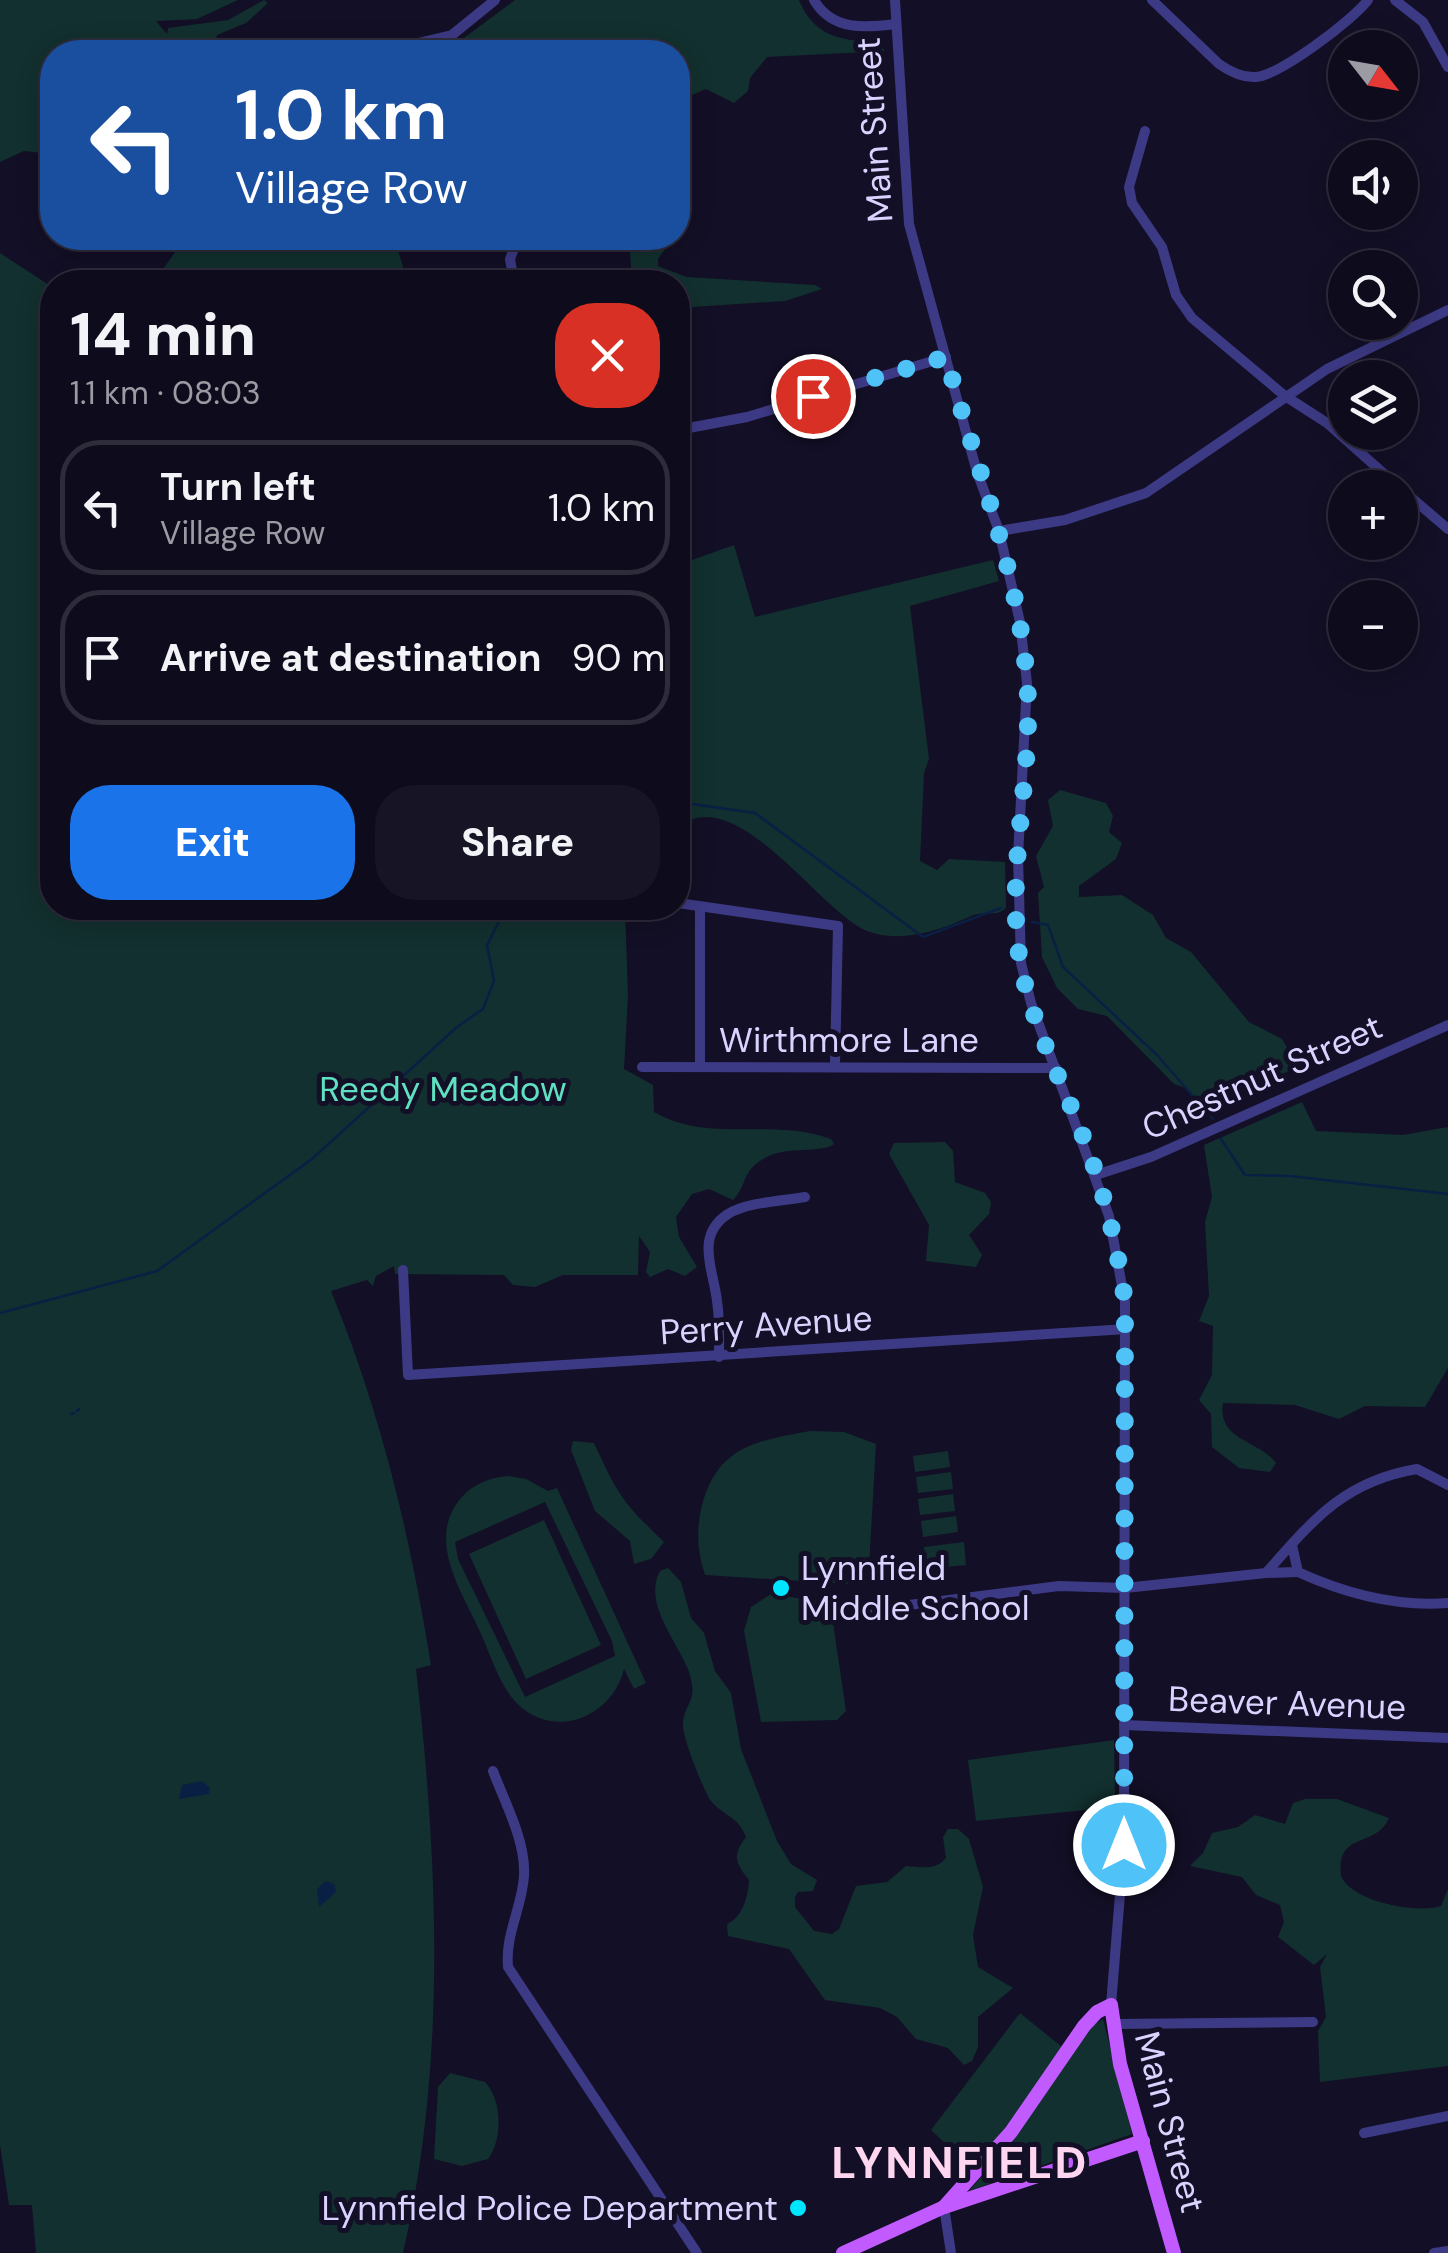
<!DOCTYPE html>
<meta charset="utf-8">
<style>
body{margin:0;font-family:"DM Sans",sans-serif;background:#171425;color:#f1f3f6;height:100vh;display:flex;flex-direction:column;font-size:38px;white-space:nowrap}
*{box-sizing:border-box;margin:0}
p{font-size:32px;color:#9b9ba3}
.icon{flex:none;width:55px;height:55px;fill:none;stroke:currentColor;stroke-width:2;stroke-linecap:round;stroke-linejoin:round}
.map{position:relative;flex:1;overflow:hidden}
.drawer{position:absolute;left:40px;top:270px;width:650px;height:650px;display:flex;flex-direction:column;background:#0e0b1c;border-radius:40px;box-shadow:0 5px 25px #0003,0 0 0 2px #2e2b3b}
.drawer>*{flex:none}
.hud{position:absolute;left:40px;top:40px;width:650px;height:210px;border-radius:40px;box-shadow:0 5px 25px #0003,0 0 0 2px #2e2b3b;background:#1a4fa0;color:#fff;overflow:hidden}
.needle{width:65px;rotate:121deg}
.buttons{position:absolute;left:1328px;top:30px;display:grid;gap:20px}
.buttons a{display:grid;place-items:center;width:90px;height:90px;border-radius:50%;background:#0e0b1c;box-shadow:0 5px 25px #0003,0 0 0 2px #2e2b3b;font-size:50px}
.pin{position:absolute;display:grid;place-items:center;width:85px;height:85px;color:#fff;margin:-42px;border:5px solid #fff;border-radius:50%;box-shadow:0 2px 10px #0007}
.me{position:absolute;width:110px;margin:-55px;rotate:0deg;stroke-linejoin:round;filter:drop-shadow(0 0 8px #0008)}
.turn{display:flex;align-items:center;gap:35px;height:210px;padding:0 30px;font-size:45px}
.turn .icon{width:130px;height:130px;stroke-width:2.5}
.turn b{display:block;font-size:70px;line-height:85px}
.round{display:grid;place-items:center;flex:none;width:105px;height:105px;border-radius:40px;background:#171425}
.summary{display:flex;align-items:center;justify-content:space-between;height:170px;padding:0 30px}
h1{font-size:60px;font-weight:800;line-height:75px}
.cta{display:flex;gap:20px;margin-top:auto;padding:20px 30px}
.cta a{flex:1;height:115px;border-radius:40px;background:#1a73e8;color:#fff;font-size:40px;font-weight:800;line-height:115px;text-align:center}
.cta a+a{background:#171425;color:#f1f3f6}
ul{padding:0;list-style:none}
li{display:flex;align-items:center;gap:30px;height:135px;margin:0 20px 15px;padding:0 10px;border:5px solid #2e2b3b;border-radius:40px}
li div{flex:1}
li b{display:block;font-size:38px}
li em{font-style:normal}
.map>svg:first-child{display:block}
.green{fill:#12302f;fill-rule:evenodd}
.water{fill:#0a1f44}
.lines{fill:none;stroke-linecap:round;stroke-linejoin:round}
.stream{stroke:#0a1f44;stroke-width:2.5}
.minor{stroke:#3d3a85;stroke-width:10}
.major{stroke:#c25bff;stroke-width:14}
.route{stroke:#4fc3f7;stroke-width:18;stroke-dasharray:0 32.4}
.poi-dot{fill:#00e5ff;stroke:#130f26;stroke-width:4}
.labels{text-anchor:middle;stroke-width:10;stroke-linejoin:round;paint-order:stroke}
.street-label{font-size:35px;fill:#d9d4ff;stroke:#130f26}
.park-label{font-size:35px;fill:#5fe0c0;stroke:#130f26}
.poi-label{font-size:35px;fill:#d9d4ff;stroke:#130f26;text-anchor:start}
.district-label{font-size:45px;font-weight:bold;letter-spacing:2.5px;fill:#ffd6f0;stroke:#130f26}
</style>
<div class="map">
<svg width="1448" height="2253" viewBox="0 0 1448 2253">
<rect width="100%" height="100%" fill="#130f26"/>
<!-- green -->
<g class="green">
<polygon points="0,0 238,0 197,19 156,21 167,34 168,28 228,20 264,0 268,3 246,23 217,35 214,52 190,52 176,44 182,52 52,52 52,154 24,151 0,162"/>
<path d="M515,0H799C814,37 842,41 878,42L885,51L767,57L750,78L748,91L734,103L706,89L678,101V52H445Z"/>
<polygon points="185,238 394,238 408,282 154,282"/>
<polygon points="629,238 673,238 658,259 658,266 687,277 815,285 822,289 785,301 678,308 678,282 632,282"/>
<path d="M0,253L52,287V908H625L628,996L624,1069L653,1085L654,1112C709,1144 773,1117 831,1139L834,1144C821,1154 787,1145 765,1158C741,1171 748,1185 733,1200L709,1189L692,1194L676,1217L679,1237L697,1267L685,1276L668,1269L650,1277L646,1272L650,1252L639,1236L638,1275H563L535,1287L513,1285L504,1275L395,1274L394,1266L376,1276L373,1286L367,1280L331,1291C381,1413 410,1535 431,1665L416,1669C438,1862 447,2062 403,2253H36L32,2205H9L0,2145Z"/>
<path d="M678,513L692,560L734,545L755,617L993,560L999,581L910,606L929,759L924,773L920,861L937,870L949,859L1005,862L1006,908C995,918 984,910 971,916C942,930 899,944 867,931C819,911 736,780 678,827Z"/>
<polygon points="1060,790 1106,803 1113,816 1109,832 1122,843 1116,859 1079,886 1079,897 1122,895 1153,915 1166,938 1191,952 1249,1022 1282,1039 1296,1063 1291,1069 1243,1101 1206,1114 1186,1088 1174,1084 1107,1016 1078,1009 1057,988 1042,957 1038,893 1044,887 1036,856 1053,826 1048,800"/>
<path d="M1302,1102L1316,1131L1403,1135L1448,1127V1368L1425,1407L1365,1406L1339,1419L1295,1405L1223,1403C1217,1441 1260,1440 1276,1463L1270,1472L1239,1468L1212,1447L1211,1414L1199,1400L1212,1375L1213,1326L1199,1321L1209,1296L1205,1222L1212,1197L1204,1145Z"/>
<polygon points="945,1142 953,1151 955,1182 985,1193 991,1202 989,1214 969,1235 982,1255 976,1267 926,1261 929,1225 889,1154 894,1143"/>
<path d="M810,1431L844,1432L876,1444L869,1567L851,1584L705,1575C697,1551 696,1530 702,1505C718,1446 756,1441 810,1431Z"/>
<path d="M573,1441L594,1443C618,1495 623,1503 664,1542L651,1559L634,1564L630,1541L595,1511L571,1450Z"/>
<polygon points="948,1451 950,1467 915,1472 913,1456"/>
<polygon points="951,1472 953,1489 918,1493 916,1477"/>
<path d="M509,1476L526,1479L548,1491L557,1488L646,1683L634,1689L624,1669C613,1714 561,1739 522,1708C501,1691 492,1658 481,1634C463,1593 425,1540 461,1498C473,1484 490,1477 509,1476ZM545,1502L612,1641L615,1656L525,1697L458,1559L455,1542Z"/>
<polygon points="953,1494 955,1511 920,1515 918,1499"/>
<polygon points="956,1516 958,1532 923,1537 921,1521"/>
<polygon points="544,1520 601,1645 526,1679 469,1554"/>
<polygon points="964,1542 966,1565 926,1569 924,1547"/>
<path d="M668,1568L681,1582L691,1618L704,1633L715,1671L731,1693L741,1749L777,1841L791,1864L817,1880L813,1891L798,1892L795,1897V1907L814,1931L832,1934L839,1929L856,1886L887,1882L906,1866C921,1867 935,1871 946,1858L943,1837L948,1829H958L969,1839L983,1887L973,1935L978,1967L1013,1988L978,2017V2047L972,2061L964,2065L948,2048L916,2039L897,2017L880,2008L825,2000L789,1949L728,1936L727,1924C743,1917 748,1896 749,1880C735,1862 732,1856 746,1837C739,1816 719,1814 709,1798C702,1785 682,1737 683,1724C684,1702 699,1703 689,1672C679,1643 642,1604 660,1571Z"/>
<polygon points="771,1594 830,1603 846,1711 837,1720 761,1722 744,1631 751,1607"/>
<polygon points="1114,1740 1115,1807 976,1821 968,1760"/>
<path d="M1305,1799H1337L1389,1818C1376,1849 1336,1830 1341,1876C1352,1902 1417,1914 1441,1906L1448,1889V2066L1320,2082L1318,2031L1326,2017L1320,1967L1327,1954L1314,1965L1278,1937L1284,1922L1280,1905L1256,1895L1242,1877L1190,1866L1203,1853L1212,1833L1238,1827L1255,1815L1285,1824L1293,1803Z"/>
<polygon points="1020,2013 1062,2047 1006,2127 971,2168 931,2130"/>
<polygon points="1103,2019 1132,2134 969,2191 1014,2139 1092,2026"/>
<path d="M450,2073L485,2082C502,2100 503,2139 488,2159L462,2166L434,2159L438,2087Z"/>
</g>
<!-- water -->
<g class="water">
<polygon points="202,1781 210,1788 209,1794 179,1799 182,1785"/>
<polygon points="326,1881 334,1884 336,1892 319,1907 317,1889"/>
</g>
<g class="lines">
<!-- stream -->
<g class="stream">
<polyline points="678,802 755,813 923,937 1001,908"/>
<polyline points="1032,922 1048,925 1063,967 1157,1055 1213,1119"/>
<polyline points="1221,1139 1245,1175 1290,1176 1448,1194"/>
<polyline points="0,1313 157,1271 312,1159 457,1027 483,1009 494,981 487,945 506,908"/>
<polyline points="77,1411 79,1409"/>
<polyline points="71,1414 74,1413"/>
</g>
<!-- minor -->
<g class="minor">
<path d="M814,0C832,31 865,28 896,24"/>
<polyline points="895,0 909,224 977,472 999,531 1020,622 1027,683 1018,857 1021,963 1031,1003 1109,1216 1125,1302 1124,1845 1111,2005"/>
<path d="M1152,0L1219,64C1229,71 1243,78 1256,77C1280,75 1353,20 1368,0"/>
<polyline points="1395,0 1423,22 1448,67"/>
<polyline points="380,52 452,35 495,0"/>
<polyline points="1145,131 1129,187 1132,203 1162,247 1176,295 1192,318 1285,396 1327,423 1400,488"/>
<polyline points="514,282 510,259 518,238"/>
<polyline points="678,430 747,417 946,357"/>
<polyline points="1400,488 1448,529"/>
<polyline points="999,531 1065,520 1146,493 1327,369 1448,310"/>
<polyline points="678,903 838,926 835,1064"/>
<polyline points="642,1067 1056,1068"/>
<polyline points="700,1067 700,907"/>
<polyline points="1096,1175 1151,1157 1448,1025"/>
<polyline points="403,1270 408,1375 1127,1329"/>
<path d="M719,1357C719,1338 720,1320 717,1301C714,1271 694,1236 728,1214C748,1202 782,1201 805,1197"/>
<path d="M1292,1545L1298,1572C1346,1594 1395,1607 1448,1603"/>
<polyline points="1266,1573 1298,1572"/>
<path d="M861,1611L1059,1586L1125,1588L1266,1573C1312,1521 1344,1481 1417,1469L1448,1485"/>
<polyline points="1124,1725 1448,1738"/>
<path d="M493,1771C505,1803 526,1841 524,1876C522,1908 505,1934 508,1967L697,2253"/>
<polyline points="1113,2024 1313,2022"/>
<polyline points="1364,2133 1448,2116"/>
<polyline points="944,2207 951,2253"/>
<polyline points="1434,2253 1448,2251"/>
</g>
<!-- major -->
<g class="major">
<polyline points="944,2207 1011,2132 1084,2026 1097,2012 1111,2005 1120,2064 1174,2253"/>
<polyline points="843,2253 944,2207 1143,2141"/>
</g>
</g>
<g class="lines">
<!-- route -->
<path class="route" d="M813,396L946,357C975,463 1018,569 1027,680C1034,774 1005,868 1020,961C1030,1018 1058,1073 1079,1126C1102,1183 1117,1241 1125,1302L1124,1845"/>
</g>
<!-- markers -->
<g class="poi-dot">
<circle cx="781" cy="1588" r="10"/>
<circle cx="798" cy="2208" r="10"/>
</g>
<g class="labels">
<!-- street labels -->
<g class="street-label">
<text transform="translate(874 130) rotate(-94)" y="12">Main Street</text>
<text x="849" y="1052">Wirthmore Lane</text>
<text transform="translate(1262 1077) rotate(-24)" y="12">Chestnut Street</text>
<text transform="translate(766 1325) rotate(-4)" y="12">Perry Avenue</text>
<text transform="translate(1287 1703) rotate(2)" y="12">Beaver Avenue</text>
<text transform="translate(1170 2122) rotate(75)" y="12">Main Street</text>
</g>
<!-- park labels -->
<g class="park-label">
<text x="443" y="1101">Reedy Meadow</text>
</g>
<!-- poi labels -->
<g class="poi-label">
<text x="801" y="1580">Lynnfield<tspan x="801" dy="40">Middle School</tspan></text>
<text x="778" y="2220" text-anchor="end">Lynnfield Police Department</text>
</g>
<!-- district labels -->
<g class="district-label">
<text x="960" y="2178">LYNNFIELD</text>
</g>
</g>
</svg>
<div class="buttons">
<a><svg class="needle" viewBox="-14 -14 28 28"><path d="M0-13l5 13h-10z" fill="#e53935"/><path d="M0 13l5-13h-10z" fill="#9b9ba3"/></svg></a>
<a><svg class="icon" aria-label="sound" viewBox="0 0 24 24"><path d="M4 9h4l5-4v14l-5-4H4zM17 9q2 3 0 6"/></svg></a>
<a><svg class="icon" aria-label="search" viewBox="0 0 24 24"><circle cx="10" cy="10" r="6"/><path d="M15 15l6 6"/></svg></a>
<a><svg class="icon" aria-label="layers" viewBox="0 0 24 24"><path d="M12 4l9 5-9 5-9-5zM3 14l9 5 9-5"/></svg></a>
<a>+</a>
<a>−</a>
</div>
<div class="pin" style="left:813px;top:396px;background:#d93025"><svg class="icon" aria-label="arrive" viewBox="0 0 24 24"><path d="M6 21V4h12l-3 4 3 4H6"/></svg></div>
<svg class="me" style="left:1124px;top:1845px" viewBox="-20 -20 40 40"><circle r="17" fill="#4fc3f7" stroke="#fff" stroke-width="3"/><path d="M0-11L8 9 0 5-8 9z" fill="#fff"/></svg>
<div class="hud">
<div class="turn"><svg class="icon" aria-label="left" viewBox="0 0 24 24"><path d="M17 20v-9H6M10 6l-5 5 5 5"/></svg><div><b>1.0 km</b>Village Row</div></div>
</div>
<section class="drawer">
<div class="summary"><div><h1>14 min</h1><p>1.1 km · 08:03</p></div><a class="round" style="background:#d93025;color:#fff"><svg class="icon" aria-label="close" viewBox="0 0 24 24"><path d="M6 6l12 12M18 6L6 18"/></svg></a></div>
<ul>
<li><svg class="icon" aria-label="left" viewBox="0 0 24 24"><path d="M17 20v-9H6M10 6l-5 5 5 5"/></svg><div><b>Turn left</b><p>Village Row</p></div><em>1.0 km</em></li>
<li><svg class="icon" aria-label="arrive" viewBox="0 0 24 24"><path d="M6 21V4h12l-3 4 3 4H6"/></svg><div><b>Arrive at destination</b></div><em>90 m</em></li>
</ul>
<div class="cta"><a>Exit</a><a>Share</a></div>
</section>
</div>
